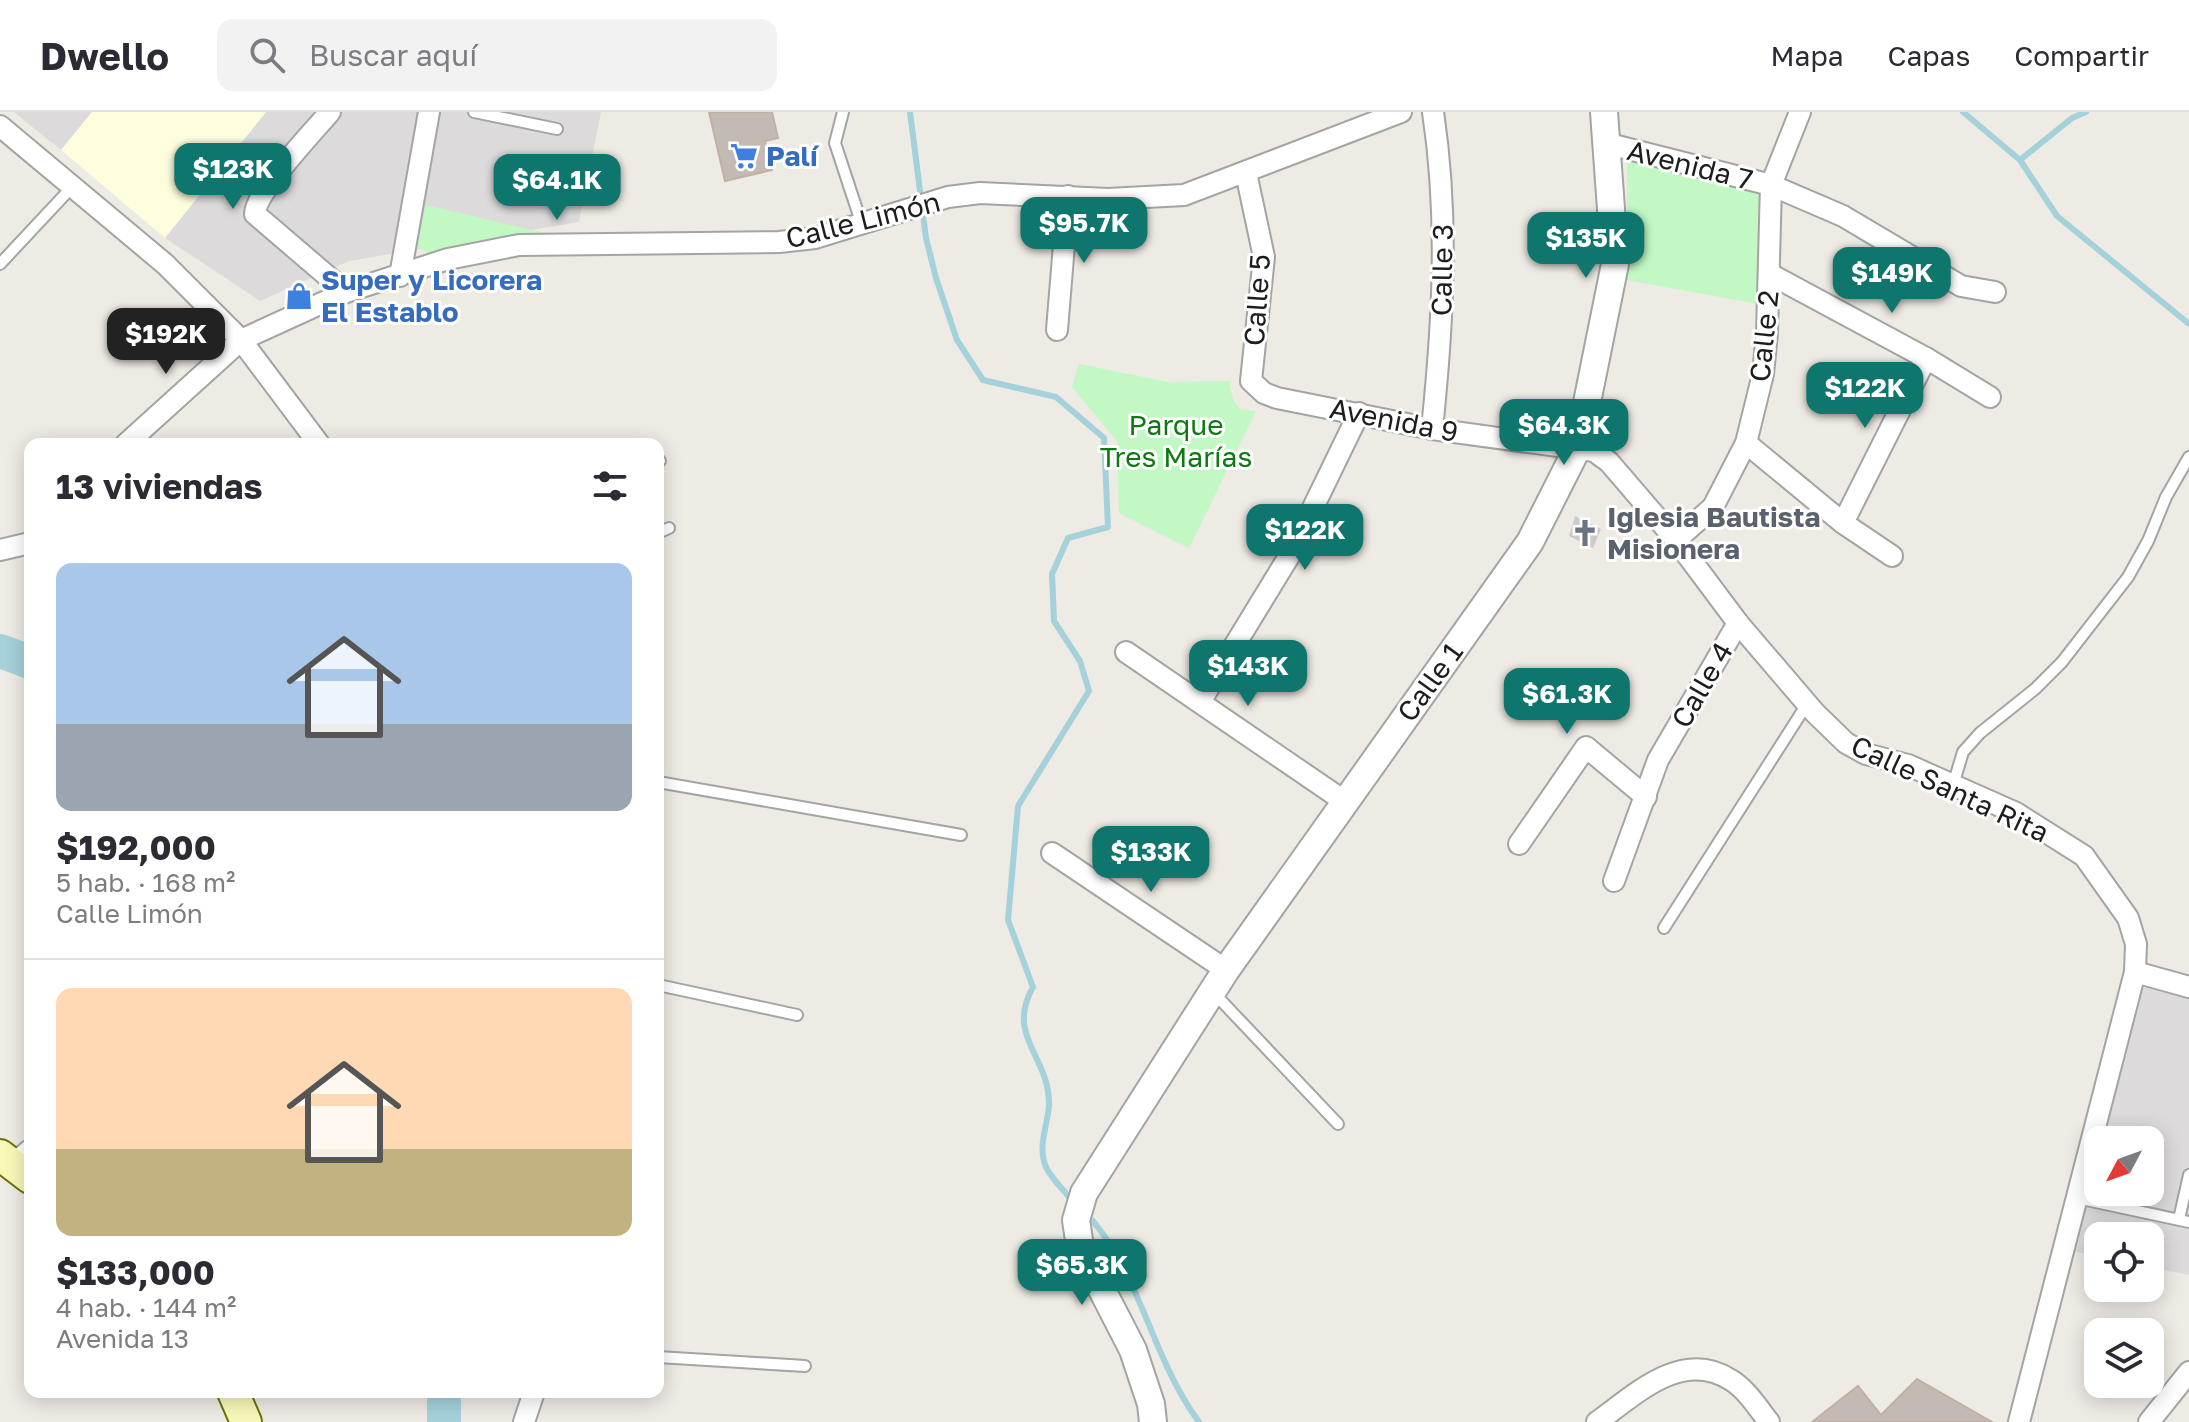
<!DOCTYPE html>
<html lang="es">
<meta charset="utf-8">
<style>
:root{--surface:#fff;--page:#f2f2f3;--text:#2b2b33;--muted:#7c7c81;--line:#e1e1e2;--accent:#0f766e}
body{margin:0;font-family:"Golos Text",sans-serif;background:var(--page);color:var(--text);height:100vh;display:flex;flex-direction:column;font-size:30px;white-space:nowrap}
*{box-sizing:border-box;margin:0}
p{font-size:26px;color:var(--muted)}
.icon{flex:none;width:44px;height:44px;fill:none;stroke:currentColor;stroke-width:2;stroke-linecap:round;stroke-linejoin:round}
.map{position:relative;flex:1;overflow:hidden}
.sheet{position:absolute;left:24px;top:326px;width:640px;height:960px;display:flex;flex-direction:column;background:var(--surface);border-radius:16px;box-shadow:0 4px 20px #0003}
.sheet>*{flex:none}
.needle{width:52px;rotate:229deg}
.buttons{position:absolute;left:2084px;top:1014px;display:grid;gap:16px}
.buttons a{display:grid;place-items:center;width:80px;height:80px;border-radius:16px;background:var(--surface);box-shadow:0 4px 20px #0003;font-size:40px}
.price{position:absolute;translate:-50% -68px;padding:0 18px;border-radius:16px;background:var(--accent);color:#fff;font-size:26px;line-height:52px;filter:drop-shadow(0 2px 4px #0008)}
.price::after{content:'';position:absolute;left:50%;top:48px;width:24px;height:18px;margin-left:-12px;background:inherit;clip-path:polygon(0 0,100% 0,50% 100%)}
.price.on{background:#222;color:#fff}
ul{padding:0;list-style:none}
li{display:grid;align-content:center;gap:16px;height:424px;padding:0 32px}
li+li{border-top:2px solid var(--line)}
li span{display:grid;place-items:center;height:248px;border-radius:16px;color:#555}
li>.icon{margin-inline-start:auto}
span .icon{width:144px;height:144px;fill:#fffc;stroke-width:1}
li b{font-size:34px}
h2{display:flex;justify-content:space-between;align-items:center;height:96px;padding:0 32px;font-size:34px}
header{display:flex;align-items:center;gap:48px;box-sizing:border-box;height:112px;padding:0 40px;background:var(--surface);border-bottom:2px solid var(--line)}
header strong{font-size:38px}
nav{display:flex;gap:44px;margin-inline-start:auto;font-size:28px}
.search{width:560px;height:72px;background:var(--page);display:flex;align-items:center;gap:20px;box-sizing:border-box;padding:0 28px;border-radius:16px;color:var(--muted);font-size:30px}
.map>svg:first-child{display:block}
.residential{fill:#dcdada}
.education{fill:#fefddd}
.religious{fill:#cbcbcb}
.park{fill:#c1f8c3}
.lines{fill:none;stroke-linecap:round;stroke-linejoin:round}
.stream{stroke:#a5d1db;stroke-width:6}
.river{stroke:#a5d1db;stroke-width:34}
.building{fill:#c3bab3;stroke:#c0b0a6;stroke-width:2}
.service-casing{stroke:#a4a4a4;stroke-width:14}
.minor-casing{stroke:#a4a4a4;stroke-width:24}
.tertiary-casing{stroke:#a4a4a4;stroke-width:30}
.secondary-casing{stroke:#6b7207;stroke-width:34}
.service{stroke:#fff;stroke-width:10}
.minor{stroke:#fff;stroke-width:20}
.tertiary{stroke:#fff;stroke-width:26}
.secondary{stroke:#f7f8b8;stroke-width:30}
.labels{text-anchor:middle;stroke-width:6;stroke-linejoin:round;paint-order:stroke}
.shop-label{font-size:28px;font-weight:bold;fill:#366cbe;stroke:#fff;text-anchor:start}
.street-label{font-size:28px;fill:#1d1d1d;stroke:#fff}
.park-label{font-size:28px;fill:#0e7912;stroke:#fff}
.worship-label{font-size:28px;font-weight:bold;fill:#5b616d;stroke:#fff;text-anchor:start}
</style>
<header>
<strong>Dwello</strong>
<div class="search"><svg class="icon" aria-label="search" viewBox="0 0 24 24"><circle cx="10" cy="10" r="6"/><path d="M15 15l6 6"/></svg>Buscar aquí</div>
<nav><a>Mapa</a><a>Capas</a><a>Compartir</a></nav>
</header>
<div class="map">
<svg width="2189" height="1310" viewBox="0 0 2189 1310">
<rect width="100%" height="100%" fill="#eeeae4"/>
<g class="residential">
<polygon points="14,0 92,0 61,38"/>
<polygon points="266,0 601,0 579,110 349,149 260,189 165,126"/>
<polygon points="2136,874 2189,885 2189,1163 2150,1155 2150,1124 2098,1124 2098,1144 2076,1140 2098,1045 2098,1080 2150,1080 2150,1028 2102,1028"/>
</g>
<polygon class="education" points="92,0 266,0 165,126 61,38"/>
<polygon class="religious" points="1575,404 1601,417 1593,436 1569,424"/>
<g class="park">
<polygon points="1627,48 1763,81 1758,192 1627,168"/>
<polygon points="426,93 558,124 428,141 417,135"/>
<path d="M1079 252 1168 270 1230 269C1230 282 1233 289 1241 298L1256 299 1189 436 1119 401 1117 329 1072 275Z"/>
</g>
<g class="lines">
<g class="stream">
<path d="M910 0 926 126 936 166 957 228 983 268 1056 285 1104 326 1108 415 1068 426 1052 462 1054 509 1080 549 1089 579 1018 694 1008 808 1033 875C1005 925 1050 944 1049 993 1048 1013 1037 1034 1046 1055 1051 1066 1062 1076 1069 1085"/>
<polyline points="1963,0 2020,48 2072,6 2086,0"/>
<polyline points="2020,48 2057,104 2189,212"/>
<path d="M1093 1109C1142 1168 1153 1248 1199 1310"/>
</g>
<g class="river">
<polyline points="0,539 30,550"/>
<polyline points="444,1310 444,1280"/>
</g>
</g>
<g class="building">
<polygon points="709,0 772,0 778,26 765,29 772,58 725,69"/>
<polygon points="1917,1267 1992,1310 1812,1310 1858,1274 1881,1303"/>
</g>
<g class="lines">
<g class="service-casing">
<g id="service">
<polyline points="474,0 557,17"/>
<polyline points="843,0 835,31 862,113"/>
<polyline points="0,152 72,75"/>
<polyline points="658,350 660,349"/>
<polyline points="658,421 669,416"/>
<polyline points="658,670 961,723"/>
<polyline points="1953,673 1963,640 1980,621 2035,577 2062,550 2128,465 2148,429 2166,385 2189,345"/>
<polyline points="1664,816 1807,592"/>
<polyline points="658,873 797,903"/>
<polyline points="1213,880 1338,1012"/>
<polyline points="2077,1086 2189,1110"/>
<polyline points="2179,1107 2189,1063"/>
<polyline points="658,1245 805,1254"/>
</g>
</g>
<g class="minor-casing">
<g id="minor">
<path d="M330 0C314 19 255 80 255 102L346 180"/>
<polyline points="0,14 165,152 241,228 319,332"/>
<polyline points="1609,32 1771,73 1843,104 1961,174 1995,180"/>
<polyline points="1246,61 1264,145 1251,269 1264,281 1277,286 1432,317 1594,339 1609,350 1676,428 1738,511 1815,601 1846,631 1866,642 1908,653 2016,701 2084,744 2128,806 2136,832 2135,860 2019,1310"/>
<polyline points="1770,162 1926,246 1990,285"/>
<polyline points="400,164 429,0"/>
<polyline points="1057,218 1068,84"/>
<path d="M1432 317C1443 211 1449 106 1433 0"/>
<polyline points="1746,331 1843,411 1892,444"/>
<polyline points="126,332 241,228 346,180 448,147 519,133 779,130 815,126 948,85 980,81 1108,87 1184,83 1401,0"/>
<polyline points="1843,411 1926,246"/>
<polyline points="1676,428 1713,395 1746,331 1763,262 1767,221 1771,73 1800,0"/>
<polyline points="0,438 30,431"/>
<polyline points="1126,540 1344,689"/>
<polyline points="1200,590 1291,441 1359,301"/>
<polyline points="1519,732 1586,635 1646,685"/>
<polyline points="1052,741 1226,858"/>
<polyline points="1614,769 1658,648 1738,511"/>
<polyline points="2135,860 2189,875"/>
<polyline points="12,1053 30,1038"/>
<polyline points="524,1310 534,1280"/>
<path d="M1597 1310C1635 1283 1682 1236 1731 1268 1747 1278 1758 1296 1769 1310"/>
<polyline points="2149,1310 2189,1260"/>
</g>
</g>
<g class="tertiary-casing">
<polyline id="tertiary" points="1153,1310 1151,1292 1133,1238 1080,1135 1076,1108 1084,1081 1226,858 1530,430 1578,335 1615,152 1604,0"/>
</g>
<g class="secondary-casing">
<g id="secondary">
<polyline points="0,1043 30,1066"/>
<polyline points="233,1280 246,1310"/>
</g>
</g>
<use href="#service" class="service"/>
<use href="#minor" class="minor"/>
<use href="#tertiary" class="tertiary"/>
<use href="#secondary" class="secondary"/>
</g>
<defs>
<g id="supermarket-bare" transform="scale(2.16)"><path d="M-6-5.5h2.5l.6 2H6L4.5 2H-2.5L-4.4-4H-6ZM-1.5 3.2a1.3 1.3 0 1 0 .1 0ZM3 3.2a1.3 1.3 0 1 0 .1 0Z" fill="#3f7fe0" stroke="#fff" stroke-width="2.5" paint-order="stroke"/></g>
<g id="shop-bare" transform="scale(2.16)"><path d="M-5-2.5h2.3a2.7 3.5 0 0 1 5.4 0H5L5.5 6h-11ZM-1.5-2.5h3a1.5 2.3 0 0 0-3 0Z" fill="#3f7fe0" stroke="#fff" stroke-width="2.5" paint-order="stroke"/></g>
<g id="church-bare" transform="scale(2.16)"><path d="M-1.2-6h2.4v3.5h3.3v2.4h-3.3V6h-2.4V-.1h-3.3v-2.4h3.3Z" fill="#6b7280" stroke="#fff" stroke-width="2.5" paint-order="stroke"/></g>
</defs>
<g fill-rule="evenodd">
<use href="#supermarket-bare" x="744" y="44"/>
<use href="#shop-bare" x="299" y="184"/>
<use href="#church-bare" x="1585" y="421"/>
</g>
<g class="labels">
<g class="shop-label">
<text x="766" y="54">Palí</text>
<text x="321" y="178">Super y Licorera<tspan x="321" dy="32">El Establo</tspan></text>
</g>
<g class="street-label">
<text transform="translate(1690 53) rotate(14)" y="10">Avenida 7</text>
<text transform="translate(863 108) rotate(-14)" y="10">Calle Limón</text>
<text transform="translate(1442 158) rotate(-89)" y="10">Calle 3</text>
<text transform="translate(1257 188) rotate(-86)" y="10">Calle 5</text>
<text transform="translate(1764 224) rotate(-84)" y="10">Calle 2</text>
<text transform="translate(1394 308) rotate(11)" y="10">Avenida 9</text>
<text transform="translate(1430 570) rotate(-54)" y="10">Calle 1</text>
<text transform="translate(1702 573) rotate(-60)" y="10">Calle 4</text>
<text transform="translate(1950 677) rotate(25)" y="10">Calle Santa Rita</text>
</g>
<g class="park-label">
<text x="1176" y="323">Parque<tspan x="1176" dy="32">Tres Marías</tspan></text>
</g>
<g class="worship-label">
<text x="1607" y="415">Iglesia Bautista<tspan x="1607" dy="32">Misionera</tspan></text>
</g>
</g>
</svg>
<div class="buttons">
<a><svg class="needle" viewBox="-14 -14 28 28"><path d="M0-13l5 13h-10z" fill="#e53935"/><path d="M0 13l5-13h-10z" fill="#7c7c81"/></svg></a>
<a><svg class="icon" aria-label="locate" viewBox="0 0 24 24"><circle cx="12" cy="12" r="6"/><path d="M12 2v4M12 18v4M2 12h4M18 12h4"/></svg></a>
<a><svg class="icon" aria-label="layers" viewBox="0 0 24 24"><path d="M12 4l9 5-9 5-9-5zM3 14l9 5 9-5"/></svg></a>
</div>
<b class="price" style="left:233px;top:99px">$123K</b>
<b class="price" style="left:557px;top:110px">$64.1K</b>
<b class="price" style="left:1084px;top:153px">$95.7K</b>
<b class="price" style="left:1586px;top:168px">$135K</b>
<b class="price" style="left:1892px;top:203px">$149K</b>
<b class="price on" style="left:166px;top:264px">$192K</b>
<b class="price" style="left:1865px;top:318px">$122K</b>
<b class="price" style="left:1564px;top:355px">$64.3K</b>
<b class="price" style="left:1305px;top:460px">$122K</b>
<b class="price" style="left:1248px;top:596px">$143K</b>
<b class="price" style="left:1567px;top:624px">$61.3K</b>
<b class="price" style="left:1151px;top:782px">$133K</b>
<b class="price" style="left:1082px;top:1195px">$65.3K</b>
<section class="sheet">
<h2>13 viviendas<svg class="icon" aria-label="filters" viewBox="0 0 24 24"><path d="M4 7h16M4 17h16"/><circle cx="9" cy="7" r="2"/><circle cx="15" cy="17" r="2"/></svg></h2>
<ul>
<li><span style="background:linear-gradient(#a9c7e8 65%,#9aa5b1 0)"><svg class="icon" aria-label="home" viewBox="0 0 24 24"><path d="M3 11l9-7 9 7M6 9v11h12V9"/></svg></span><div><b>$192,000</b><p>5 hab. · 168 m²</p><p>Calle Limón</p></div></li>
<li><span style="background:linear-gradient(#ffd9b3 65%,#c2b280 0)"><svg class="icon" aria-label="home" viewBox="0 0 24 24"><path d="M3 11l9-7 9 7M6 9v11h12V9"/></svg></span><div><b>$133,000</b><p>4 hab. · 144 m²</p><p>Avenida 13</p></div></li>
</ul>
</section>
</div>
